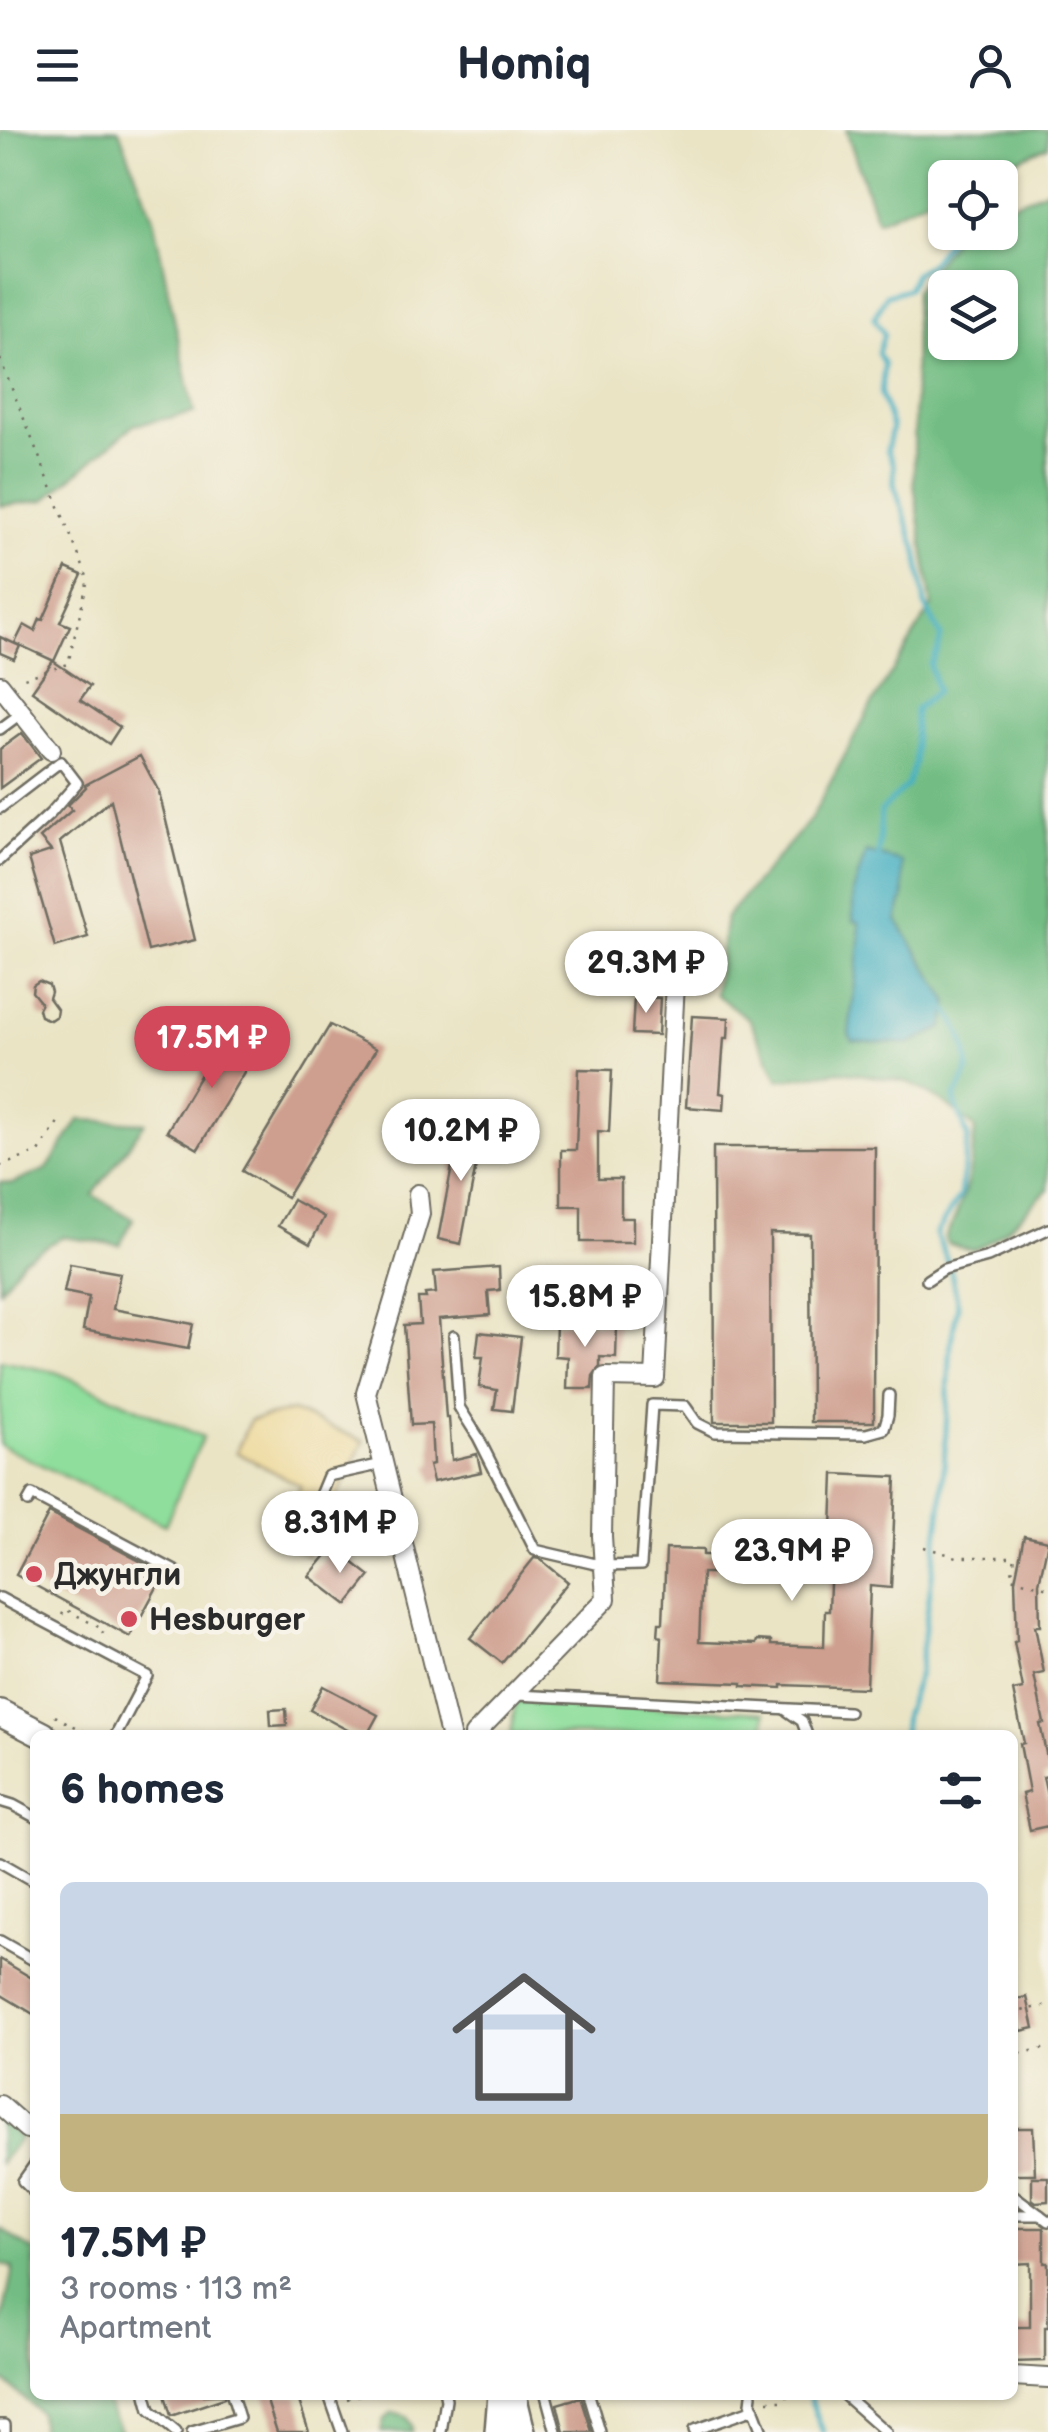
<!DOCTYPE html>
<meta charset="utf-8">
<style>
:root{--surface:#fff;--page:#f6f6f7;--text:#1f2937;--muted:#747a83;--accent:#d1495b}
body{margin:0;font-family:"Balsamiq Sans",sans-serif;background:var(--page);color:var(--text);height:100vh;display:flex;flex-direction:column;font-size:38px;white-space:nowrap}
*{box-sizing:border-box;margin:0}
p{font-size:32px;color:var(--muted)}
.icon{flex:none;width:55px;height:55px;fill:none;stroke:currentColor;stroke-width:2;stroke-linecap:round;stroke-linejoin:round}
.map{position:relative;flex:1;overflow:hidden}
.side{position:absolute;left:30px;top:1600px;width:988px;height:670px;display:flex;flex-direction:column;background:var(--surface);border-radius:15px;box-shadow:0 2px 8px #0004}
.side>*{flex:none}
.tools{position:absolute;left:928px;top:30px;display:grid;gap:20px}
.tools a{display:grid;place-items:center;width:90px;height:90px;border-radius:15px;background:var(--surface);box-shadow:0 2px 8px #0004;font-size:50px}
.price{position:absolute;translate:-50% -85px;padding:0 22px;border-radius:35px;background:#fff;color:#222;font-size:32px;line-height:65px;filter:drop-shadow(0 2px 5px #0008)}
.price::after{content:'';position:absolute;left:50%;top:60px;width:30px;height:22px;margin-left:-15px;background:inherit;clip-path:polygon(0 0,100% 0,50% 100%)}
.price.on{background:var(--accent);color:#fff}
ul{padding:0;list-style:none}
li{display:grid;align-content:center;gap:20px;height:530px;padding:0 30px}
li span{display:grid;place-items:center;height:310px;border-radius:15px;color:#555}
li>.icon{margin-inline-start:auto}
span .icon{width:180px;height:180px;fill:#fffc;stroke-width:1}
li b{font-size:42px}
h2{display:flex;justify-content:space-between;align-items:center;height:120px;padding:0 30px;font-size:42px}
header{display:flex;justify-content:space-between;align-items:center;height:130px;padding:0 30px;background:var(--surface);font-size:45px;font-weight:600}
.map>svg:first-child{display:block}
.green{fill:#8fde9c;stroke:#5d8464;stroke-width:2.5}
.forest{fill:#73bd84;stroke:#4f7458;stroke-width:2.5;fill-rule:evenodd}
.sand{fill:#eeda9e;stroke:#8c8264;stroke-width:2.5}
.water{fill:#43afc1;stroke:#376d76;stroke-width:2.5}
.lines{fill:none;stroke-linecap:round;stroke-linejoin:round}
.stream{stroke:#43afc1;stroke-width:5}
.building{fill:#ce9e8e}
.lane-casing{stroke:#6e6c61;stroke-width:14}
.street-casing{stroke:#6e6c61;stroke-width:22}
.secondary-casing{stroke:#6e6c61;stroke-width:30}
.path{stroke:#6e6c61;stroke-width:2.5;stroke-dasharray:2.5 8;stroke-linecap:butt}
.lane{stroke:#fff;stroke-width:9}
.street{stroke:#fff;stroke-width:18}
.secondary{stroke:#fff;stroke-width:25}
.poi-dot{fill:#d1495b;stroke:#f7f3e8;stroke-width:4}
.labels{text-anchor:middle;stroke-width:9;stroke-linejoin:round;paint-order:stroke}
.poi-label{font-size:32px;font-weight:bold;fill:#2b2b2b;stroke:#f7f3e8;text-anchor:start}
</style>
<header><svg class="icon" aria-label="menu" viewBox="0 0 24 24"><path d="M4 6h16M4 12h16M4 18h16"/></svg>Homiq<svg class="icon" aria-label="person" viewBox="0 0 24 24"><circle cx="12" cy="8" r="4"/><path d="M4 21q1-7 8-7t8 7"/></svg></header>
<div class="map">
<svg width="1048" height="2302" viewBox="0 0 1048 2302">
<rect width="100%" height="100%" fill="#f7f3e8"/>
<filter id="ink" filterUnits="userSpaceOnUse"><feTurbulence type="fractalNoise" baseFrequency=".01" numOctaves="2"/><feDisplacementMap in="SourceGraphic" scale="20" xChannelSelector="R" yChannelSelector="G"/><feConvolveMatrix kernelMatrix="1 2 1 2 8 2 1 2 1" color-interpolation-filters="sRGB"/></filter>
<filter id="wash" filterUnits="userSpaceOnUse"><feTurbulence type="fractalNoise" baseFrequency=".0048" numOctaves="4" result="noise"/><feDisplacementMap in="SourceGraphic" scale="40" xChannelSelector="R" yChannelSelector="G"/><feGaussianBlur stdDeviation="2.25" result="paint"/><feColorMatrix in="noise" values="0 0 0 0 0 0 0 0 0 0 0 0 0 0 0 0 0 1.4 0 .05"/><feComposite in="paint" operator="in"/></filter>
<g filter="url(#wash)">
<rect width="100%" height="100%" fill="#eae4c5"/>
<g class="green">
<polygon points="0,1231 56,1242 203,1307 165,1395 0,1315"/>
<polygon points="516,1571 765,1582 765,1605 510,1605"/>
</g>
<g class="forest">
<polygon points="0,0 119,0 153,88 194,283 134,295 45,370 0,376"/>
<polygon points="846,0 1048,0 1048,16 977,47 945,48 945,61 877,91"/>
<path d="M1048 59V1059C1031 1075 994 1117 971 1119 963 1119 955 1116 947 1113L945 1108C966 1068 972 1042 975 998L942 971 908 952 841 941 779 950 749 889 715 864 726 787 811 689 871 576 932 476 914 354 915 161 959 103 1000 102V79ZM945 158H1000V212H945Z"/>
<polygon points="79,990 145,993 93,1065 133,1089 120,1115 63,1107 23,1129 0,1160 0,1052 12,1054 47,1039"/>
<polygon points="0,1990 20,2008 0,2033"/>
<polygon points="0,2099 35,2122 35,2265 103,2265 121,2302 41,2302 39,2282 6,2252 0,2250 0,2201 13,2138 0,2133"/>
<polygon points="393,2283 407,2287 412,2296 412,2302 381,2302 384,2289"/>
</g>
<polygon class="sand" points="292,1281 364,1311 308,1426 274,1408 301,1356 236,1322 250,1290"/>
<polygon class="water" points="866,722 902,732 904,766 897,790 949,872 943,898 908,914 852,911 849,903 860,812 859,792 853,791 853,762"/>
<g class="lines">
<g class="stream">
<polyline points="1000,71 1007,68"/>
<polyline points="878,730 881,681 907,656 915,632 915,580 937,561 930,535 938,520 941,506 925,475 917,421 894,355 894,335 887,320 892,298 881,264 884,235 878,223 884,204 874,188 887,165 908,159 915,143 929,135 952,105 967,105 969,102"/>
<path d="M903 1605 905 1584 919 1543 942 1371 951 1211 958 1175 950 1137 936 1104 960 1066 968 1008 954 969C958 960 968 948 968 938 969 918 956 889 943 875"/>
<polyline points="809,2265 823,2302"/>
</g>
</g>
<g id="blocks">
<g class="building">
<polygon points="66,438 82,445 60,492 70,496 54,531 15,513 24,495 35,501 40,489 43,490"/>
<polygon points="0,507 20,516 14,529 0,523"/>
<polygon points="53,531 90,556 80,570 120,597 109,614 32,561"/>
<polygon points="22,603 41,628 0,658 0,619"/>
<polygon points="140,626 159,662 195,810 148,821 111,670 60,712 88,807 55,817 29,728 51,721 40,708 72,680 68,675 86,657 85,655"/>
<polygon points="39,851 49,855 51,862 49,868 57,879 56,886 50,890 40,886 38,879 41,873 32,862 33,855"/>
<polygon points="634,867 660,868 658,905 632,904"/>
<polygon points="692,886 729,888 728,908 724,908 720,963 725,964 724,980 686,977"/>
<polygon points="330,895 376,919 287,1067 242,1041"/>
<polygon points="225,904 256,922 198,1019 167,1001"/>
<polygon points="579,939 612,940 609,1002 598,1001 598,1049 621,1049 621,1088 633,1088 633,1112 581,1112 581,1076 561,1076 561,1020 576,1020"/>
<polygon points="460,995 483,999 461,1114 438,1109"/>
<polygon points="713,1017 875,1017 874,1292 811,1292 810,1104 770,1103 771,1292 714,1292"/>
<polygon points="293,1070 324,1087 310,1114 278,1096"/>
<polygon points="70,1134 120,1143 113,1179 193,1194 188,1219 83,1200 89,1167 64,1162"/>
<polygon points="499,1137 500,1160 488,1161 490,1185 439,1189 446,1288 449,1288 452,1330 477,1324 481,1342 433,1352 429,1335 433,1334 431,1294 411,1295 404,1195 420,1194 418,1168 426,1168 425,1164 436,1163 434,1142"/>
<polygon points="623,1144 624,1168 557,1170 557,1147"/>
<polygon points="556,1193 617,1194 616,1228 600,1227 600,1236 593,1246 592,1259 567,1259 568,1227 555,1226"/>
<polygon points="479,1202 521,1207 512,1281 494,1279 497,1260 479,1257 483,1227 476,1227"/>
<polygon points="834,1344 896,1347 891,1458 870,1456 866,1558 782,1555 782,1558 742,1556 742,1553 660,1550 662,1507 658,1506 659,1493 663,1493 666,1419 703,1420 703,1425 715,1425 714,1443 702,1443 699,1512 756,1514 757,1510 771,1511 771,1515 824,1517 825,1481 829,1481"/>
<polygon points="49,1383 164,1444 130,1507 16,1445"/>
<polygon points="1024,1406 1048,1411 1039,1453 1040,1496 1035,1496 1044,1543 1034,1545 1044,1593 1040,1594 1048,1633 1048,1646 1043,1647 1048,1670 1048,1696 1030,1700 1022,1664 1029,1662 1020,1614 1024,1613 1013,1561 1023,1559 1014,1512 1017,1511 1015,1450"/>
<polygon points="333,1417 370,1446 347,1475 309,1446"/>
<polygon points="534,1428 540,1429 568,1452 502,1533 470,1508"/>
<polygon points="323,1556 378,1585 367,1605 357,1605 310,1580"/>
<polygon points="286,1579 287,1595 271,1596 270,1580"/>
<polygon points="0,1829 35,1850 35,1885 0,1864"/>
<polygon points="1027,1867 1034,1898 1021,1901 1013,1870"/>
<polygon points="1012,1998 1033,1998 1035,2044 1012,2044"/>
<polygon points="1032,2047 1048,2047 1048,2071 1036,2072 1032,2069"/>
<polygon points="1012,2098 1044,2098 1044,2133 1048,2133 1048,2197 1045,2197 1045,2231 1012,2232 1012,2197 1030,2197 1030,2133 1012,2134"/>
<polygon points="165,2265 224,2265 224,2268 171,2286"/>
<polygon points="265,2265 297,2265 309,2302 277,2302"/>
<polygon points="581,2267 592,2302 564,2302 557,2274"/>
</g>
</g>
</g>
<g filter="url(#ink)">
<use href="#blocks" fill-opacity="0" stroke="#6e6c61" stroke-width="2.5"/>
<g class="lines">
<g class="lane-casing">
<g id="lane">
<polyline points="0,599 23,582"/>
<polyline points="0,678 60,632"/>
<polyline points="0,730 50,684 77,653 61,632"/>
<polyline points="927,1150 944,1139 988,1127 1048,1099"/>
<polyline points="454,1206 459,1277 478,1307 535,1420 604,1436 641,1435 652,1275 685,1276 697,1293 715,1302 866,1304 884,1299 888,1285 889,1265"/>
<polyline points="28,1372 32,1365 175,1441 171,1448"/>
<polyline points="311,1387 328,1346 383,1334"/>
<polyline points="0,1468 147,1546 116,1605"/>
<polyline points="517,1565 849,1582"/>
<polyline points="786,1580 802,1591 807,1605"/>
<polyline points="0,1671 13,1675 35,1687"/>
<polyline points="0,1732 35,1752"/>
<polyline points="0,1811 35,1831"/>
<polyline points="35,2034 23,2051 35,2063"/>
<polyline points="1012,2064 1048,2091"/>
<polyline points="1012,2085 1040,2085"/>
<polyline points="146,2265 150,2280 176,2302"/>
<polyline points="329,2265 342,2302"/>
<polyline points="546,2265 556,2302"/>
<polyline points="589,2265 600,2302"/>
<polyline points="752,2265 751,2273 762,2302"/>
<polyline points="844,2265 886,2302"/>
<polyline points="0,2295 5,2295 5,2302"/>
<polyline points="192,2302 239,2288 232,2265"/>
<polyline points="441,2302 446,2270 445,2265"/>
<polyline points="695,2302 694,2300 754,2279"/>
</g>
</g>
<g class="street-casing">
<g id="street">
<polyline points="0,555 51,620"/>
<polyline points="418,1064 420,1084 366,1263 450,1605"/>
<polyline points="474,1605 606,1469 602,1406 605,1247 655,1248 675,852"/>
<polyline points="0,1975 27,1999 35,1998"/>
<polyline points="1012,2246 1048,2248"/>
</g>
</g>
<g class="secondary-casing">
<g id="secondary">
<polyline points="0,1583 43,1605"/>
<polyline points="513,2265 522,2302"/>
<polyline points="498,2302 501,2265"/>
</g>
</g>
<g class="path">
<polyline points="0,229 88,449 68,534 21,549"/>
<polyline points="0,1036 39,1022 60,989"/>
<polyline points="924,1417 957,1427 1015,1427 1011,1448 1048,1458"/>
<polyline points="62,1485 65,1479 104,1500 102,1504"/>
<polyline points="55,1586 91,1605"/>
<polyline points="1012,1883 1048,1875"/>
<polyline points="1012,1930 1021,1923 1048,1918"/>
<polyline points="347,2269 360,2265"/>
<polyline points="768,2271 785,2271 789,2265"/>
</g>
<use href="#lane" class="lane"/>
<use href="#street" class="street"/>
<use href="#secondary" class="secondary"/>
</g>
</g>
<g class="poi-dot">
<circle cx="34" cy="1444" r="10"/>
<circle cx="129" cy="1489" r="10"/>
</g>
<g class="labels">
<g class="poi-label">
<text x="54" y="1455">Джунгли</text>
<text x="149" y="1500">Hesburger</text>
</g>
</g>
</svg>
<div class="tools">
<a><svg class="icon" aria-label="locate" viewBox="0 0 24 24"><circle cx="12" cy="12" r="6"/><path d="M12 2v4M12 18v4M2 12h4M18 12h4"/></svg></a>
<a><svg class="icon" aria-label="layers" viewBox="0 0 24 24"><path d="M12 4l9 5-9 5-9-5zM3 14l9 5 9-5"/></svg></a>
</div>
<b class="price" style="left:646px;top:886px">29.3M ₽</b>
<b class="price on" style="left:212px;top:961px">17.5M ₽</b>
<b class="price" style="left:461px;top:1054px">10.2M ₽</b>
<b class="price" style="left:585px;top:1220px">15.8M ₽</b>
<b class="price" style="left:340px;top:1446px">8.31M ₽</b>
<b class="price" style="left:792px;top:1474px">23.9M ₽</b>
<section class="side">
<h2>6 homes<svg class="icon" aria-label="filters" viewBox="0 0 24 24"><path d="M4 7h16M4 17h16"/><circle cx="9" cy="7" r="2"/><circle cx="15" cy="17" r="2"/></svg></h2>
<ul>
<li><span style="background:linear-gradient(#c9d6e8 75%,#c2b280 0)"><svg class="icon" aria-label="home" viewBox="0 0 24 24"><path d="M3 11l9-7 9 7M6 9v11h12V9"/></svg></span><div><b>17.5M ₽</b><p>3 rooms · 113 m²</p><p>Apartment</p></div></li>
</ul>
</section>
</div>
